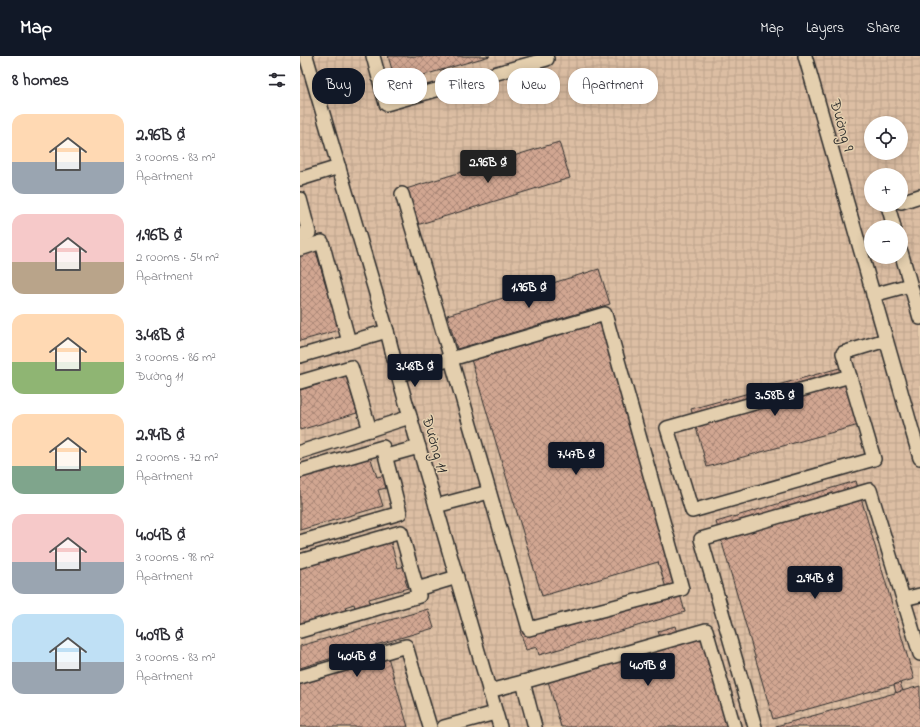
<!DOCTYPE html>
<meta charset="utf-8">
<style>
:root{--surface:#fff;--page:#f2f2f3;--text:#2b2b33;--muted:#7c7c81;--accent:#111827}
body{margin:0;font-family:"Indie Flower",sans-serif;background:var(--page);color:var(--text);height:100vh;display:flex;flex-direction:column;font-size:15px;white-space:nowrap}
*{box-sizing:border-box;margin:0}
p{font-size:13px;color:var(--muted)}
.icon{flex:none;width:22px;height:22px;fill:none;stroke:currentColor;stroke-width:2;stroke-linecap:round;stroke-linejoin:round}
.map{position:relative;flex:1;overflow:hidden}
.side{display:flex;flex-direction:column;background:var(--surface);width:300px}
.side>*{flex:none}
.guide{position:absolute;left:12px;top:12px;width:380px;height:36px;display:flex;gap:8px}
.tools{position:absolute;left:564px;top:60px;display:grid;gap:8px}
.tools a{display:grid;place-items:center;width:44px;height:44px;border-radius:50%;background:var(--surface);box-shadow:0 2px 10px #0003;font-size:20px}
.price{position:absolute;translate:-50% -34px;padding:0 9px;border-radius:4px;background:var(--accent);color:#fff;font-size:13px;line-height:26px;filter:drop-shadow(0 1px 2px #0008)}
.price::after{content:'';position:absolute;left:50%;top:24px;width:12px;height:9px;margin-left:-6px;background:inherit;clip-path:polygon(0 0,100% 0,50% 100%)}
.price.current{background:#222;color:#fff}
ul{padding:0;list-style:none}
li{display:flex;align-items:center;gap:12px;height:100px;padding:0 12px}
li span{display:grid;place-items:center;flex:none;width:112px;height:80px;border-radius:12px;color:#555}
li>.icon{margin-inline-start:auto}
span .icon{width:48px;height:48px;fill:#fffc;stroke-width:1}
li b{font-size:17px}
h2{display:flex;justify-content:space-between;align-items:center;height:48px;padding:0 12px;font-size:17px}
.chip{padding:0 14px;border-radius:16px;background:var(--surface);box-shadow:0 2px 10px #0003;font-size:14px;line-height:36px}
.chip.current{background:var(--accent);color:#fff}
header{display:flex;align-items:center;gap:24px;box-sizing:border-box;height:56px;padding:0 20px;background:var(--accent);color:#fff}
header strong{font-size:19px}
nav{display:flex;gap:22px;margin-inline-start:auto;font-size:14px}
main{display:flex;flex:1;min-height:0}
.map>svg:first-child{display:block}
.industrial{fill:url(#industrial-grid);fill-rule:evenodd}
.building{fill:url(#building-cross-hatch);stroke:#2b2b2b}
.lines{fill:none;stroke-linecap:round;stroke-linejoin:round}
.minor-casing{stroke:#2b2b2b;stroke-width:16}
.minor{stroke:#e4cfae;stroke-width:13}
.labels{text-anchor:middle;stroke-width:3;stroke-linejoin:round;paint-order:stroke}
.street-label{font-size:16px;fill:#2b2b2b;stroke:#e4cfae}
</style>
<header>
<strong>Map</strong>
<nav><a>Map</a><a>Layers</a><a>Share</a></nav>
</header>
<main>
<section class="side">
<h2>8 homes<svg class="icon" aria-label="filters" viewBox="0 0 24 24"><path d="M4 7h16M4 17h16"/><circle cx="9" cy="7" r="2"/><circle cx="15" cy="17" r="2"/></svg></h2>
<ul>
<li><span style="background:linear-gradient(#ffd9b3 60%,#9aa5b1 0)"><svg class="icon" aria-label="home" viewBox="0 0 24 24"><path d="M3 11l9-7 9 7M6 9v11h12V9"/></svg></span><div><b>2.96B ₫</b><p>3 rooms · 83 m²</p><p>Apartment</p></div></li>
<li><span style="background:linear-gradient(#f6c9c9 60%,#b9a48a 0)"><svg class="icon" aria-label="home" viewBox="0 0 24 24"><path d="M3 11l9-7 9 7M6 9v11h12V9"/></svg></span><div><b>1.96B ₫</b><p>2 rooms · 54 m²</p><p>Apartment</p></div></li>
<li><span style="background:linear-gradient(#ffd9b3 60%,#8fb573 0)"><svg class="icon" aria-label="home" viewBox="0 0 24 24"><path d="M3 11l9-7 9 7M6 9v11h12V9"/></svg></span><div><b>3.48B ₫</b><p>3 rooms · 86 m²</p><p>Đường 11</p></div></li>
<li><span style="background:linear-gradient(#ffd9b3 65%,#7fa58c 0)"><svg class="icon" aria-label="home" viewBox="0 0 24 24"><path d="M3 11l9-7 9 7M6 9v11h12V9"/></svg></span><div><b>2.94B ₫</b><p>2 rooms · 72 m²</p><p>Apartment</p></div></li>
<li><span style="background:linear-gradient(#f6c9c9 60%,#9aa5b1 0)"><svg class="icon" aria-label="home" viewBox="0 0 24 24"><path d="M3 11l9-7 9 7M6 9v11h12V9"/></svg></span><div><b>4.04B ₫</b><p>3 rooms · 98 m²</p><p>Apartment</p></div></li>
<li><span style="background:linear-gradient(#bfe0f5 60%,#9aa5b1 0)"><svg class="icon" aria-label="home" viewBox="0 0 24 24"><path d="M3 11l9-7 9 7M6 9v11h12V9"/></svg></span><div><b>4.09B ₫</b><p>3 rooms · 83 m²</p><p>Apartment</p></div></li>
</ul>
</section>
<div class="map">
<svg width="620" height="671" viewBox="0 0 620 671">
<defs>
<pattern id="industrial-grid" width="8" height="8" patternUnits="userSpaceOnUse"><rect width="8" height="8" fill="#dcbea3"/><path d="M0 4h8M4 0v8" fill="none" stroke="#bda38c"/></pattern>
<pattern id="building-cross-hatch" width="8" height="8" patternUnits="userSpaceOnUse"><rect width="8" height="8" fill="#d1a691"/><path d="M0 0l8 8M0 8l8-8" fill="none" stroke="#aa8777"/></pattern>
</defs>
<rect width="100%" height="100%" fill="#e7ccad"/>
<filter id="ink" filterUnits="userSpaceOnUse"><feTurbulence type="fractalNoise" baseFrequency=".025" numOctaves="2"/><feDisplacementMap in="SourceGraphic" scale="8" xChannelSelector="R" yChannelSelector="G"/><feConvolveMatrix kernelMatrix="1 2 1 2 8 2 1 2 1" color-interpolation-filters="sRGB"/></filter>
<g filter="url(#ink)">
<path class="industrial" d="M0 0H620V671H0ZM571 67H601V97H571ZM571 119H601V149H571ZM571 171H601V201H571Z"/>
<g class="building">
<polygon points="88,0 190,0 96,27"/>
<polygon points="259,86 270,122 117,169 106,133"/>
<polygon points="15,192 39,274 0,285 0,196"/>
<polygon points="299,213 310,248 157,293 147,259"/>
<polygon points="303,261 385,556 239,599 237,591 226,594 220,575 366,532 358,506 242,540 170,300"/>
<polygon points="543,311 559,369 407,411 391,353"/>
<polygon points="46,320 57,357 0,374 0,334"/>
<polygon points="69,397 77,421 86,419 90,431 78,434 83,450 0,474 0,418"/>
<polygon points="556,425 614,623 473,663 416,466"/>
<polygon points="89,480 98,512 109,509 113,522 105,524 108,532 69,543 70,547 55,552 54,548 45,551 47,557 0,571 0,507"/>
<polygon points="128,553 134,572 62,593 66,608 88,601 108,671 0,671 0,627 50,612 46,598 0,612 0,590"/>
<polygon points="375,570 378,580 409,571 438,671 261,671 246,618 361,585 358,575"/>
<polygon points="600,627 603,635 596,637 594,629"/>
<polygon points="620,630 620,671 476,671 476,670"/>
</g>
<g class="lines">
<g class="minor-casing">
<g id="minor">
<polyline points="6,0 87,275 98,319 200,671"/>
<polyline points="73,0 86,48 247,3 246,0"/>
<polyline points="505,0 620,402"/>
<polyline points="0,123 39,111"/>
<polyline points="0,143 9,177 0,180"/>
<polyline points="601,146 620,140"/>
<polyline points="590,149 588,150 594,171"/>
<polyline points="0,193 22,186 49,286"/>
<polyline points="601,196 620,262"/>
<polyline points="573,239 610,229"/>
<polygon points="305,258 382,533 229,573 151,303"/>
<polyline points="0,300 87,275"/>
<polyline points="98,319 151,303 102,138"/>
<polyline points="550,320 367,372 392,455 574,403 543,297 586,284"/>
<polyline points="0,326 51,311 70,374"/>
<polyline points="0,396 110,361"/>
<polyline points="86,400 119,391"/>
<polyline points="0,415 83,391 100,457 0,486"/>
<polyline points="136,450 189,436"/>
<polyline points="0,505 101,476 119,540 0,575"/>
<polyline points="117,533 157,521"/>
<polyline points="604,543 620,539"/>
<polyline points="0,621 106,590 130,671"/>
<polyline points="189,635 223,626"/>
<polyline points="144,671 195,657"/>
<polyline points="235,671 223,626 406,574 434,671"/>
<polyline points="455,671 401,483 570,434 620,598"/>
</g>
</g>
<use href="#minor" class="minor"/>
</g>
</g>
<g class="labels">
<g class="street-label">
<text transform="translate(543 69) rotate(74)" y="6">Đường 9</text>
<text transform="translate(136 388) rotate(74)" y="6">Đường 11</text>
</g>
</g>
</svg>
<div class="tools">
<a><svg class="icon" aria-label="locate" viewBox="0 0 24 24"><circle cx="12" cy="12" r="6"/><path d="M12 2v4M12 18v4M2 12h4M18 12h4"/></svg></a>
<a>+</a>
<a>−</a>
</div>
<b class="price current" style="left:188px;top:128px">2.96B ₫</b>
<b class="price" style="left:229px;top:253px">1.96B ₫</b>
<b class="price" style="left:115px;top:332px">3.48B ₫</b>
<b class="price" style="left:475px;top:361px">3.58B ₫</b>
<b class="price" style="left:276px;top:420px">7.47B ₫</b>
<b class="price" style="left:515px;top:544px">2.94B ₫</b>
<b class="price" style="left:57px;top:622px">4.04B ₫</b>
<b class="price" style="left:348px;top:631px">4.09B ₫</b>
<div class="guide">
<a class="chip current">Buy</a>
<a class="chip">Rent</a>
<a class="chip">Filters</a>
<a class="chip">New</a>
<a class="chip">Apartment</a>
</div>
</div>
</main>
